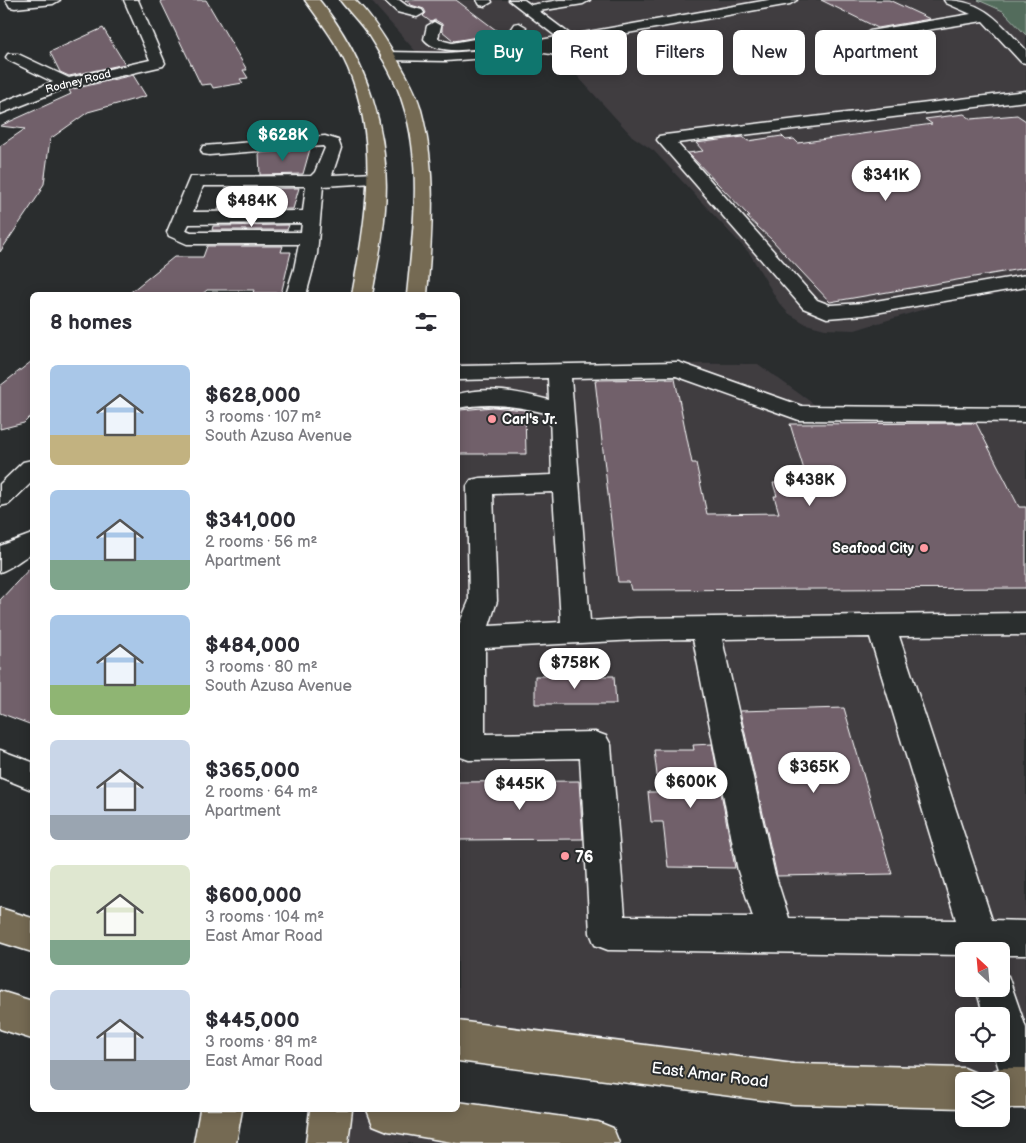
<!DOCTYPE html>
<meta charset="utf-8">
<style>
:root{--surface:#fff;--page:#f2f2f3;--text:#2b2b33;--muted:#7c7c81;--accent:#0f766e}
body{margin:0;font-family:"Balsamiq Sans",sans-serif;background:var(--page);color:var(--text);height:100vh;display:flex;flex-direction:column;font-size:19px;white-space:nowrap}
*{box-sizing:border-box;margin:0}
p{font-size:16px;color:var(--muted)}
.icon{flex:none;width:28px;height:28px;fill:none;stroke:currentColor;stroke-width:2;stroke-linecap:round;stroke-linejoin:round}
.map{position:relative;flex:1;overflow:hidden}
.sheet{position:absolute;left:30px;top:292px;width:430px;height:820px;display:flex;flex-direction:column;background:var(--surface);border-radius:8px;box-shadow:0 2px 12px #0003}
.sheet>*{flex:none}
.guide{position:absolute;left:475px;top:30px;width:475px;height:45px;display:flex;gap:10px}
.needle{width:32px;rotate:334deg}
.fabs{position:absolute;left:955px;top:942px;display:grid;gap:10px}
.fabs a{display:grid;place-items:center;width:55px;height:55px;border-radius:8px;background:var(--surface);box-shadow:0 2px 12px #0003;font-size:25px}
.price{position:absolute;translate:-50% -42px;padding:0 11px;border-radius:18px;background:#fff;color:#222;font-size:16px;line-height:32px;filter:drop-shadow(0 1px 2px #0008)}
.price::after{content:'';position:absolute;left:50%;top:30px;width:15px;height:11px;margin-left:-8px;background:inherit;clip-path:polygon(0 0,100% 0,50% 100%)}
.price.selected{background:var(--accent);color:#fff}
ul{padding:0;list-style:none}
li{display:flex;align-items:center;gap:15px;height:125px;padding:0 20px}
li span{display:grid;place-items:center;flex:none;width:140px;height:100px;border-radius:8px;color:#555}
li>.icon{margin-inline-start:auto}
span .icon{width:60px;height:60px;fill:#fffc;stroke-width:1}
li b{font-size:21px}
h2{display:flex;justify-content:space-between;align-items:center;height:60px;padding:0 20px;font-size:21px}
.chip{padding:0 18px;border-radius:8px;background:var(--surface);box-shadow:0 2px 12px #0003;font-size:18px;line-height:45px}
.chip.selected{background:var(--accent);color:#fff}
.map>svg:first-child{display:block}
.built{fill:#3f3c40;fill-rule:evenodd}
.green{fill:#526c5b;stroke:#a8b6ad}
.building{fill:#71606b;stroke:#fff}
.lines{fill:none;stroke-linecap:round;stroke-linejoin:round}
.minor-casing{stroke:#fff;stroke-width:3}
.major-casing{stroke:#fff;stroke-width:3}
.minor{fill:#2a2d2e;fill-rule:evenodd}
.major{fill:#746b52;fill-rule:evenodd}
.poi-dot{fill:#ff9aa2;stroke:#2a2d2e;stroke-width:2}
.labels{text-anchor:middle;stroke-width:4;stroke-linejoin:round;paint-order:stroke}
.far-street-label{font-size:11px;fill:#fff;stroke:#2a2d2e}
.poi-label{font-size:14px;font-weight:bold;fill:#fff;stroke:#2a2d2e;text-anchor:start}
.near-poi-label{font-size:16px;font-weight:bold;fill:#fff;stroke:#2a2d2e;text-anchor:start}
.near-street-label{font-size:16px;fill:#fff;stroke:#2a2d2e}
</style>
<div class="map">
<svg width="1026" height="1143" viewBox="0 0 1026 1143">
<rect width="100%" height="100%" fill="#2a2d2e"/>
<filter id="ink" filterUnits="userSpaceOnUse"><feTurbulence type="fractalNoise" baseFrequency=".02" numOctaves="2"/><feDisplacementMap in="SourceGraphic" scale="10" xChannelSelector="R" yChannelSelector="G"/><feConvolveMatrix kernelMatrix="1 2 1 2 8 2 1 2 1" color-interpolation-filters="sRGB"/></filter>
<g filter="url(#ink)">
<g class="built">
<polygon points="370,0 978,0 1003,11 1026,35 1026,289 941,304 855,330 825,329 806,324 788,313 779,303 750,254 654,151 632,136 560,57 552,53 525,50 426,63"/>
<path d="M458 363 758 364 815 405 1026 407V1088L1001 1081H964L516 1049 458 1041ZM964 951H1001V989H964ZM964 1016H1001V1054H964Z"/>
<polygon points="331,1110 388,1110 598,1143 327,1143"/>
</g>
<polygon class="green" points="978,0 1026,0 1026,35 1003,11"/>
<g class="building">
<polygon points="160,0 206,0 247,70 243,70 248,78 240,79 243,83 213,88 211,84 201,85"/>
<polygon points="405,0 456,0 500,33 454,41 442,31 442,24 435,20 431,22 423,16 426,13 424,9 411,5"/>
<polygon points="821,0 889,0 930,19 878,28"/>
<polygon points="103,28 125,64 69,76 60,72 50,52"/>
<polygon points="133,75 146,96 88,112 50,139 44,184 40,190 42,190 0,252 0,146 25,129 0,126 71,94 69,90"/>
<polygon points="964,114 971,119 1017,115 1026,121 1026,268 830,302 771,239 747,217 750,217 688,153 703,151 696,143 743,137 748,141 782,136 786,140 794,139 798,143 932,124 925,119"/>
<polygon points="310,149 303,174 260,175 259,153"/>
<polygon points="299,188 293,209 218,210 225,189"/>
<polygon points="289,225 287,230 212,230 213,226"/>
<polygon points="207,246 283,246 281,252 291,252 282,290 279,293 253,293 254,290 207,290 201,295 127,295 174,257 203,257"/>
<polygon points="32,361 32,415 24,423 0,429 0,386"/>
<polygon points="675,379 692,463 696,463 707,514 779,513 774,496 777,496 773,483 808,483 790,424 976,423 1019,507 1026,507 1026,588 631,590 629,582 618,582 595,380"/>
<polygon points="493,407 525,410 526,454 458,454 460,410"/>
<polygon points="32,566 32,725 0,713 0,600"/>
<polygon points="535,676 614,676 616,704 535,704"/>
<polygon points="844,708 892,874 777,876 740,711"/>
<polygon points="712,744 735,868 668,867 663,822 651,822 648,792 659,792 654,750 694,750 693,745"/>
<polygon points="579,781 583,839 458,840 458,782"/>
</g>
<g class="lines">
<g class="minor-casing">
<g id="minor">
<polygon points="6,0 60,0 53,4 15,8 10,7"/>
<polygon points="124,0 138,0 165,63 163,66 63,89 0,114 0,103 53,82 8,60 6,57 8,54 18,54 69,78 150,60"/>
<polygon points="384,0 399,0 407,6 422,10 424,13 417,17 397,12"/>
<polygon points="477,0 491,0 492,2 485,6 480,5"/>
<polygon points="509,0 524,0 531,5 559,0 590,0 583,4 539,11 571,35 768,0 797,0 790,4 555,46 581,57 583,60 581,63 576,64 551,54 530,51 486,58 446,61 388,60 383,59 381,56 383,53 388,52 446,53 486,50 557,37"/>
<path d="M944 0C985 0 1000 23 1026 50V63L1021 62 983 21 870 39 863 35 870 31 971 14 946 3Z"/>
<path d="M434 22 441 26 438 38 444 41 452 43 508 33 514 24 519 23 526 27 523 34 517 40C494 46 440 60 424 39L427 26Z"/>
<polygon points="1026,91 1026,101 677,143 817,300 830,305 864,303 1026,275 1026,287 864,315 827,318 803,308 657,140 659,136 665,135"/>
<path d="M325 136 338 140 341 148 332 175 375 173 381 174 384 178 381 182 375 183 323 186 317 254 306 295H286L294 269 299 244H187L169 236 167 232 190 177 311 176 315 172 325 148 323 146 209 155 203 154 201 150 203 146ZM203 186H306L303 211 193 212ZM302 223 301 232H191L186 230 189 224Z"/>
<path d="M678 362 802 406 1026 408V422L799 420 676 376 571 378 590 621 637 618 1026 613V635L899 636 992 920 1026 921V955H1001V951H964V955L608 950 595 945 590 933 580 758 469 760 458 756V627L469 601 467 486 471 480 480 478 552 475 550 414C516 406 492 402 458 408V394C489 386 518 392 549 400L548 378 458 380V366ZM553 492 561 622 489 626 497 601 493 494ZM870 637 956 920 789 918 774 871 722 639ZM693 639 738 871 753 917 625 916 611 745 606 736 595 732 485 734V648L637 640Z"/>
<polygon points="32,460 32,482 9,504 0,506 0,484 23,462"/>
<path d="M32 534V553C21 559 12 568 0 572V546Z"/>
<polygon points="0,750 32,762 32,790 0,777"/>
<polygon points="1001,973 1008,976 1026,1028 1026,1107 1024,1108 1010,1102 994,1054 1001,1054 1001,1016 984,1016 976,989 1001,989"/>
</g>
</g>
<g class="major-casing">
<g id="major">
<path d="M305 0H319C367 59 391 133 385 209 383 238 377 266 372 295H352C366 219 380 143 348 68 337 43 321 22 305 0Z"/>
<path d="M340 0H355C371 16 383 35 395 55 404 72 416 90 421 110 437 170 432 234 427 295H407C413 234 423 164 403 104 396 80 382 57 369 36 361 23 349 12 340 0Z"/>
<polygon points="0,908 32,918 32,952 0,942"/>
<polygon points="0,991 32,1001 32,1039 0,1029"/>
<polygon points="458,1021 794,1064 964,1068 978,1074 981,1081 964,1081 964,1108 794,1104 458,1061"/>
<polygon points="1001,1068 1026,1068 1026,1108 1001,1108 1001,1081 984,1081 987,1074"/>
<polygon points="458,1102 598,1122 613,1128 619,1143 457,1143 388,1131 373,1125 367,1110 458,1110"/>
<polygon points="200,1110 242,1110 236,1143 194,1143"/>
<polygon points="310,1110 352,1110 348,1143 306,1143"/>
</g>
</g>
<use href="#minor" class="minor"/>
<use href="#major" class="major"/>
</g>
</g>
<g class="poi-dot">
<circle cx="492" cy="419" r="5"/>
<circle cx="924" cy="548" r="5"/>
<circle cx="565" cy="856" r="5"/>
</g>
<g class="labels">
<g class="far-street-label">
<text transform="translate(78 81) rotate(-14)" y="4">Rodney Road</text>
</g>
<g class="poi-label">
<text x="502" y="424">Carl's Jr.</text>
<text x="914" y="553" text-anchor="end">Seafood City</text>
</g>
<g class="near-poi-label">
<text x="575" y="862">76</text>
</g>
<g class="near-street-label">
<text transform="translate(710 1074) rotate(7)" y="6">East Amar Road</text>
</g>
</g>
</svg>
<div class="fabs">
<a><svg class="needle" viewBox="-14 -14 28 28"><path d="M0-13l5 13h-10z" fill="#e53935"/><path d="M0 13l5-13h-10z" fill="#7c7c81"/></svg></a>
<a><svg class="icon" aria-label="locate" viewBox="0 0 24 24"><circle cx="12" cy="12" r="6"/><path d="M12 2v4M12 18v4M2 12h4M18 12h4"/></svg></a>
<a><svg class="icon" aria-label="layers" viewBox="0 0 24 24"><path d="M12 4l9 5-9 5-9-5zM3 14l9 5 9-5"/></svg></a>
</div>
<b class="price selected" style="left:283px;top:162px">$628K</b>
<b class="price" style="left:886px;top:202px">$341K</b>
<b class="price" style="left:252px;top:228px">$484K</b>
<b class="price" style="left:810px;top:507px">$438K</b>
<b class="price" style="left:575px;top:690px">$758K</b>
<b class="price" style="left:814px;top:794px">$365K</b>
<b class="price" style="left:691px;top:809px">$600K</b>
<b class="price" style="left:520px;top:811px">$445K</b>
<div class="guide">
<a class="chip selected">Buy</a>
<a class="chip">Rent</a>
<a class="chip">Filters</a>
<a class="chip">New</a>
<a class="chip">Apartment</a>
</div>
<section class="sheet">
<h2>8 homes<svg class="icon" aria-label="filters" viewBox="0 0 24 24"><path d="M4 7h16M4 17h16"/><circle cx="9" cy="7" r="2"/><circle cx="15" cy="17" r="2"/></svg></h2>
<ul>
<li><span style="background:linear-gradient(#a9c7e8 70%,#c2b280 0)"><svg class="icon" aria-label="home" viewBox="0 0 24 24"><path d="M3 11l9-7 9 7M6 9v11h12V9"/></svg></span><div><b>$628,000</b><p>3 rooms · 107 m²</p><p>South Azusa Avenue</p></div></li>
<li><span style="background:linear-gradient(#a9c7e8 70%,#7fa58c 0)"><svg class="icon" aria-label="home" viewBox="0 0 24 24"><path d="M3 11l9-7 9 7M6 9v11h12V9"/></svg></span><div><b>$341,000</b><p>2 rooms · 56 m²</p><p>Apartment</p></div></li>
<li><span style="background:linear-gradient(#a9c7e8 70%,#8fb573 0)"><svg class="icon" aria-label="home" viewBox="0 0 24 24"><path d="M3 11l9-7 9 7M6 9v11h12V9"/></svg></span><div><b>$484,000</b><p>3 rooms · 80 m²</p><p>South Azusa Avenue</p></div></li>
<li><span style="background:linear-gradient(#c9d6e8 75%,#9aa5b1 0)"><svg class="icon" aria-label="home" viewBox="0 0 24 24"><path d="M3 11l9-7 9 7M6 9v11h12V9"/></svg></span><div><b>$365,000</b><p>2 rooms · 64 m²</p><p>Apartment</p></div></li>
<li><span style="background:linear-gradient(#dfe7d0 75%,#7fa58c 0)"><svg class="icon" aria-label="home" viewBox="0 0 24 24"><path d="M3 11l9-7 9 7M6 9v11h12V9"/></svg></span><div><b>$600,000</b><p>3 rooms · 104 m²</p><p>East Amar Road</p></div></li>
<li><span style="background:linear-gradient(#c9d6e8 70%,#9aa5b1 0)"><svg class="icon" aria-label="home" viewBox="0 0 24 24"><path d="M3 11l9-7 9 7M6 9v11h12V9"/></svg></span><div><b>$445,000</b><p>3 rooms · 89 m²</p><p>East Amar Road</p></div></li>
</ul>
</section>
</div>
